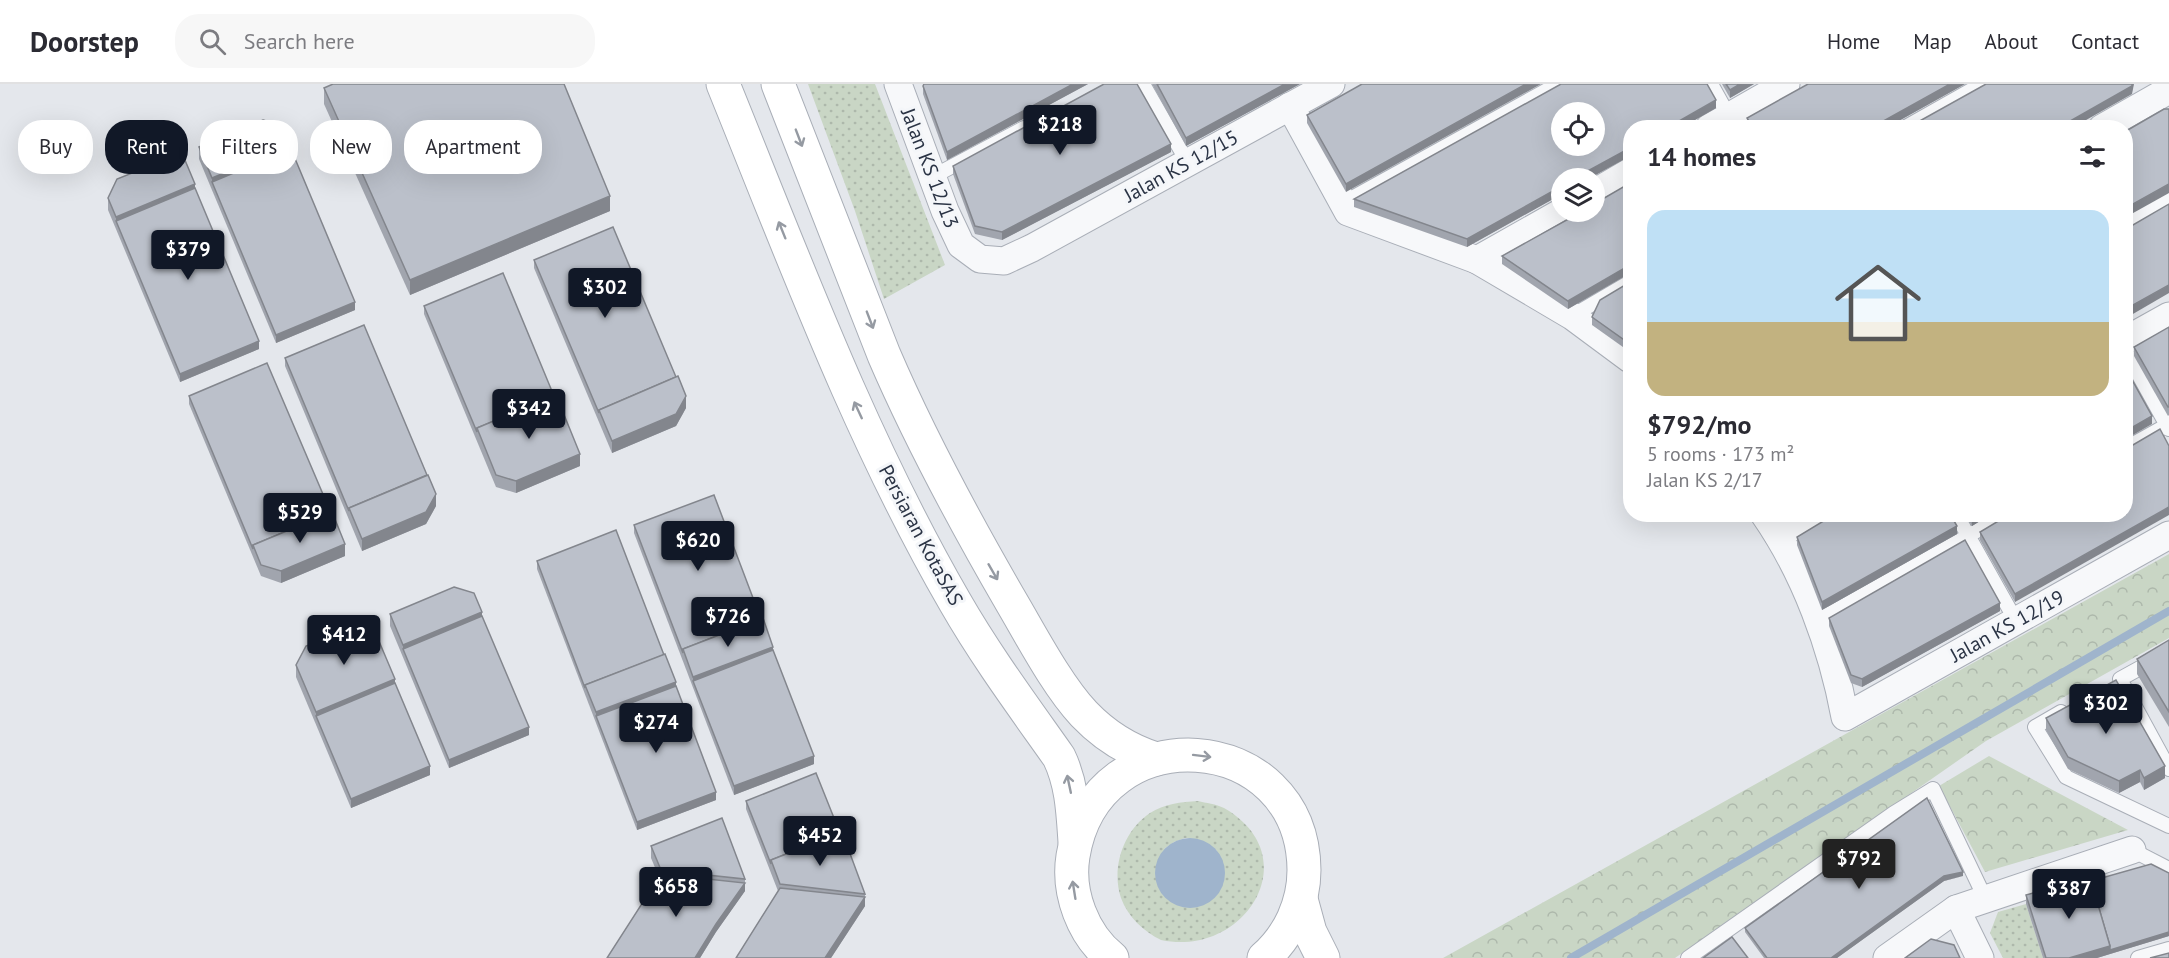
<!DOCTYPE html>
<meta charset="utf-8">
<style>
:root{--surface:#fff;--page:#f7f7f7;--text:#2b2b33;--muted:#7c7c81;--line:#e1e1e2;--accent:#111827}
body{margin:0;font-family:"PT Sans",sans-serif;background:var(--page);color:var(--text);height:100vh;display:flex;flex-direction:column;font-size:22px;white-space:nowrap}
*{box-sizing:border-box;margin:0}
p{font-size:20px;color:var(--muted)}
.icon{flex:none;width:33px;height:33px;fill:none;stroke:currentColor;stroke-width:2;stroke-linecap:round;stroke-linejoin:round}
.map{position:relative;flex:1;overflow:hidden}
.details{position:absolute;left:1623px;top:36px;width:510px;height:402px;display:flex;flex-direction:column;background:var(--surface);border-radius:24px;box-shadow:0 6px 24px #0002}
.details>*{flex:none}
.hud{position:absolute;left:18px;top:36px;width:570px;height:54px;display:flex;gap:12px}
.tools{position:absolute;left:1551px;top:18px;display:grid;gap:12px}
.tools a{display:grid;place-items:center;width:54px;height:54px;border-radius:50%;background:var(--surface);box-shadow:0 6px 24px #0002;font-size:30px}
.price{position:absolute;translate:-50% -51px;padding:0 14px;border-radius:6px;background:var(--accent);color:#fff;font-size:20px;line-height:39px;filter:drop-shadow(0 2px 3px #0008)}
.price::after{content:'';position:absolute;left:50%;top:36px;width:18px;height:14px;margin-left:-9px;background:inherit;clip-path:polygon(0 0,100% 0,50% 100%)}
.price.current{background:#222;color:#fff}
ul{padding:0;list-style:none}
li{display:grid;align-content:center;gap:12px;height:318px;padding:0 24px}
li span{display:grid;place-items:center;height:186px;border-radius:18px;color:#555}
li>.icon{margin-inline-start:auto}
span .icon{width:108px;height:108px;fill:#fffc;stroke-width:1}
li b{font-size:26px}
h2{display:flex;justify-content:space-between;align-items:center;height:72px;padding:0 24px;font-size:26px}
.pill{padding:0 21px;border-radius:24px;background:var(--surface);box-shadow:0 6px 24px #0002;font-size:21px;line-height:54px}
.pill.current{background:var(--accent);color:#fff}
header{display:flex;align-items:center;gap:36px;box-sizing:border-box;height:84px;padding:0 30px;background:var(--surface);border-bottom:2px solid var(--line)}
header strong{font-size:28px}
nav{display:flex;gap:33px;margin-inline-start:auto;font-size:21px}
.search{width:420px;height:54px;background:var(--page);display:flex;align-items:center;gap:15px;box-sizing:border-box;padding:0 21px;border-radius:24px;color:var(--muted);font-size:22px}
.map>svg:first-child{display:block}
.grass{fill:url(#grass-dots);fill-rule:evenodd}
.forest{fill:url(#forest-crowns)}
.water{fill:#9fb4cc}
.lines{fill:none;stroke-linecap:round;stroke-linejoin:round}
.stream{stroke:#9fb4cc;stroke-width:8}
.service-casing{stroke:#a9aeb7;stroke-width:16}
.minor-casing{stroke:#a9aeb7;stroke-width:29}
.secondary-casing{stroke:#a9aeb7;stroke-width:35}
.service{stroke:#f7f8fa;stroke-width:14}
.minor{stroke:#f7f8fa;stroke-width:27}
.secondary{stroke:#fff;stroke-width:33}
.wall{fill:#a1a5ae}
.shaded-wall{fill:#83868d}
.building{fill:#bbc0ca;stroke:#83868d;stroke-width:1.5;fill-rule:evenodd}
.oneway{stroke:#959aa2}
.labels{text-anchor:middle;stroke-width:6;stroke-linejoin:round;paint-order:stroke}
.street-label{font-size:20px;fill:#2b3445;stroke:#f4f6f9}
</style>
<header>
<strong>Doorstep</strong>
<div class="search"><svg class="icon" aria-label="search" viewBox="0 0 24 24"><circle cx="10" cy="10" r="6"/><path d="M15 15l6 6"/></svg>Search here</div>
<nav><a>Home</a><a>Map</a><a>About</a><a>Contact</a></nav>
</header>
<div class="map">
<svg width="2169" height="874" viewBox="0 0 2169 874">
<defs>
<pattern id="grass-dots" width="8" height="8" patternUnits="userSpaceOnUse" patternTransform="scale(1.5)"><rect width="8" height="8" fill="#c9d6c5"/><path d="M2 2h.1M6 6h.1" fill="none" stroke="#adb8ab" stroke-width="1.8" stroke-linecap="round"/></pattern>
<pattern id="forest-crowns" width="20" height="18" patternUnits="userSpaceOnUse" patternTransform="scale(1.5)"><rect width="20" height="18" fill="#c9d6c5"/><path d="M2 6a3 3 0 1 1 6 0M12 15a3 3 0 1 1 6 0" fill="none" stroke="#adb8ab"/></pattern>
</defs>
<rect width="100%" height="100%" fill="#e4e7ec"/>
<g class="grass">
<polygon points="808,0 875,0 945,181 884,215 855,127"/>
<path d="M1198 717C1206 719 1216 720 1224 724 1309 773 1244 874 1161 856 1143 847 1128 833 1121 814 1111 784 1123 747 1150 729 1164 720 1181 718 1198 717ZM1185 754C1199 755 1207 758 1217 767L1164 765 1174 758Z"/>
<polygon points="2026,820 2043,874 2003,874 1990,849 1998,828"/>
</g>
<g class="forest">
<polygon points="2169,470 2169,554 1986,657 1675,874 1443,874"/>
<polygon points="1989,672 2128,746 1985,788 1939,702"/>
</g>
<circle class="water" cx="1190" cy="789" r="35"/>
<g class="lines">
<polyline class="stream" points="1571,874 2169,527"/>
<g class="service-casing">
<g id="service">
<polyline points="1143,0 1188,79"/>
<polyline points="1711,0 1731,36"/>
<polyline points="1904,44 1982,0"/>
<polyline points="932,93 1024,44"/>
<polyline points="1343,119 1558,0"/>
<polyline points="2126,140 2169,115"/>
<polyline points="1572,232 1630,198"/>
<polyline points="2126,268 2169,345"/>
<polyline points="2126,364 2169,340"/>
<polyline points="1956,430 2016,537"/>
<polyline points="1818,536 2007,430"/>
<polyline points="2169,568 2120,595 2169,685"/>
<polyline points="2061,628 2035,643 2066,693 2169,742"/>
<polyline points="2132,766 2169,785"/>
<polyline points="1688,874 1894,729 1933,705 1985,814"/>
<polyline points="2138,874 2169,865"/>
</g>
</g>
<g class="minor-casing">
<g id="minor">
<polyline points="898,0 945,127 961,161 980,175 1004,177 1032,164 1331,0"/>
<polyline points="1290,22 1348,128 1477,176 1572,232 1630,275"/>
<polyline points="1709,44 1786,0"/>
<polyline points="2102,44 2169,6"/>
<polyline points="1594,109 1630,88"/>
<polyline points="1477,176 1562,128"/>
<polyline points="2126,256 2169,232"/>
<path d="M1764 430C1805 489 1832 563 1845 633L2169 451"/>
<polyline points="1778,451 1815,430"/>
<polyline points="1956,825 1980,874"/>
<polyline points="1887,874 1956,825 2132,766"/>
</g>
</g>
<g class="secondary-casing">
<g id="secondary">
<path d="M723 0C794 175 860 354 955 518 986 572 1023 622 1059 673 1072 700 1073 728 1075 758"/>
<path d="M778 0 884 271C921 357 965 438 1012 519 1032 553 1057 601 1084 630 1105 652 1127 666 1156 675"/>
<polyline points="1301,815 1310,848 1323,874"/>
<path d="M1112 874C1083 851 1067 809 1073 772 1096 628 1303 643 1304 786 1304 820 1289 852 1264 874"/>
</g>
</g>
<use href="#service" class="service"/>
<use href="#minor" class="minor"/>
<use href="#secondary" class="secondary"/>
</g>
<g class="wall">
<polygon points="1088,0 947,76 923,10 923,2"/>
<polygon points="1152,0 1300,0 1186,62"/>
<polygon points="1362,0 1346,108 1307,39 1307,31"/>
<polygon points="1722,0 1754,0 1730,14"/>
<polygon points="1965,0 1886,44 1748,44 1747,42 1747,34"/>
<polygon points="324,4 610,127 410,211 324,20"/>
<polygon points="1716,24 1590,94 1562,94 1562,110 1467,163 1354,123 1354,115"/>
<polygon points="199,63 355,226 276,259 199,75"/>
<polygon points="1171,68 1002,156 975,150 953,90 953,82"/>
<polygon points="1630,99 1630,189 1568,225 1502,180 1502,172"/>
<polygon points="195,104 259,265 180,298 108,126 108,114"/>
<polygon points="534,176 686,324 676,342 612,369 534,184"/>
<polygon points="1630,198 1630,268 1592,241 1592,233"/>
<polygon points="424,222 580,382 516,409 496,403 424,230"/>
<polygon points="2169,243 2169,331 2168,332 2134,272 2134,263"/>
<polygon points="285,274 427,391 436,422 426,440 362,467 285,282"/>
<polygon points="189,312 345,472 281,499 261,492 189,320"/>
<polygon points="2169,362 2015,518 1980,456 1980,448"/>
<polygon points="1965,430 1991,430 1972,442"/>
<polygon points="634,441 773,566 814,680 734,711 634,449"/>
<polygon points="1957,450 1822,526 1797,461 1797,453"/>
<polygon points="537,477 676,602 716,716 637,746 537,485"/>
<polygon points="2000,527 1862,603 1851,599 1829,542 1829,534"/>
<polygon points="390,530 482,532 529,651 449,684 390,542"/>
<polygon points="2169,556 2169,643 2137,590 2137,575"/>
<polygon points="296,581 395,599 430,691 351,724 296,593"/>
<polygon points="2046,634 2165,694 2144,706 2140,698 2119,709 2068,685 2046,646"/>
<polygon points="746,717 865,810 865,822 831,874 736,874 778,807 746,725"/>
<polygon points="651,762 745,795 745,807 716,848 700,874 607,874 659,793 651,774"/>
<polygon points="1963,792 1944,797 1837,874 1764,874 1745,848 1745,844"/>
<polygon points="2091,797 2169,852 2097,874 2043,874 2026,820 2026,811"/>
</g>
<g class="shaded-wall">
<polygon points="1073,0 1088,0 947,76 947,68"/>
<polygon points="1285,0 1300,0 1186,62 1186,54"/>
<polygon points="1526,0 1541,0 1346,108 1346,100"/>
<polygon points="1740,0 1754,0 1730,14 1730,6"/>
<polygon points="1950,0 1965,0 1886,44 1871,44"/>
<polygon points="2132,0 2134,0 2132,10 2072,44 2058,44"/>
<polygon points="1716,16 1716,24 1681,44 1667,44"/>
<polygon points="1171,60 1171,68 1002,156 1002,148"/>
<polygon points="291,61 291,73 212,98 212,94"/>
<polygon points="1630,64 1630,72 1590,94 1575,94"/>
<polygon points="195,100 195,112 116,137 116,133"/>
<polygon points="2169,100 2169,109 2126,133 2126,124"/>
<polygon points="1562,102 1562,110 1467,163 1467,155"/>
<polygon points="610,112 610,127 410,211 410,196"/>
<polygon points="1630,181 1630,189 1568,225 1568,217"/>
<polygon points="2169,201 2169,209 2126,234 2126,225"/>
<polygon points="355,218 355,226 276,259 276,251"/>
<polygon points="259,257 259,265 180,298 180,290"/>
<polygon points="686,312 686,324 676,342 612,369 612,357"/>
<polygon points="2152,332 2152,340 2126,355 2126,347"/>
<polygon points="580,370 580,382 516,409 516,397"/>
<polygon points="436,410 436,422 426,440 362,467 362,455"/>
<polygon points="2169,423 2169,431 2015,518 2015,510"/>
<polygon points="1977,430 1991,430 1972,442 1972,434"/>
<polygon points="1957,442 1957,450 1822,526 1822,518"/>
<polygon points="345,460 345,472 281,499 281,487"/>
<polygon points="2000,519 2000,527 1862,603 1862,595"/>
<polygon points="482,528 482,540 403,565 403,561"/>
<polygon points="773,563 773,574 693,597 693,605 693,593"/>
<polygon points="395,595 395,607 316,632 316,628"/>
<polygon points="676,598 676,610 596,632 596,640 596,628"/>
<polygon points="529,643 529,651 449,684 449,676"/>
<polygon points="814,672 814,680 734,711 734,702"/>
<polygon points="430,682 430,691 351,724 351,715"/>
<polygon points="2165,682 2165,694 2144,706 2144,694"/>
<polygon points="2140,686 2140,698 2119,709 2119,697"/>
<polygon points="716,708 716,716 637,746 637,738"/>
<polygon points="1963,788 1963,792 1944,797 1837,874 1831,874 1944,792"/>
<polygon points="745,799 745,807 716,848 700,874 695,874 716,840"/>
<polygon points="865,813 865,822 831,874 825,874"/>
<polygon points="2169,848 2169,852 2110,870 2110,866"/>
<polygon points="2110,862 2110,870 2097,874 2069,874"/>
</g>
<g class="building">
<polygon points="333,0 564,0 610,112 410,196 324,4"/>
<polygon points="924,0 1073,0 947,68 923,2"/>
<polygon points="1104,0 1137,0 1171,60 1002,148 975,142 953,82"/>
<polygon points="1157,0 1285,0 1186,54"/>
<polygon points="1362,0 1526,0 1346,100 1307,31"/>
<path d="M1561 0H1707L1716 16 1667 44H1630V64L1575 94H1562V102L1467 155 1354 115ZM1562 28H1594V62H1562Z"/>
<polygon points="1726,0 1740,0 1730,6"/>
<polygon points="1808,0 1950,0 1871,44 1753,44 1747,34"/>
<polygon points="1986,0 2132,0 2132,2 2058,44 1907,44"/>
<polygon points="2164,25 2169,25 2169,100 2126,124 2126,47"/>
<polygon points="263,36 283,42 291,61 212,94 199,63"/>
<polygon points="291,65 355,218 276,251 212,98"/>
<polygon points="182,69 195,100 116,133 108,114 117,95"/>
<polygon points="1630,99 1630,181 1568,217 1502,172 1581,128 1594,128 1594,120"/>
<polygon points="195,104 259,257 180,290 116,137"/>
<polygon points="2169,120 2169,201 2126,225 2126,145"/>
<polygon points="613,143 676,293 599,326 599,329 534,176"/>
<polygon points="503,189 554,312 477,344 477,348 424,222"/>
<polygon points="1630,198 1630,260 1592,233 1600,216"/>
<polygon points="364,241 427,391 349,424 349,427 285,274"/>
<polygon points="2169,243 2169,323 2168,323 2134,263"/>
<polygon points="267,279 331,429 253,461 253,465 189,312"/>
<polygon points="2126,285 2152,332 2126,347"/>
<polygon points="678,292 686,312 676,330 612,357 599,326"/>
<polygon points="556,311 580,370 516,397 496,391 477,344"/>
<polygon points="2160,345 2169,362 2169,423 2015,510 1980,448 2010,430 2126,430 2126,365"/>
<polygon points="428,391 436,410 426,428 362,455 349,424"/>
<polygon points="714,411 761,535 683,565 683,569 634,441"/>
<polygon points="332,428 345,460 281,487 261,481 253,461"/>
<polygon points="1835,430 1950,430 1957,442 1822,518 1797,453"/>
<polygon points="616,446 664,571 585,601 585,604 537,477"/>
<polygon points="1965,456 2000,519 1862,595 1851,591 1829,534"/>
<polygon points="454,503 474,509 482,528 403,561 390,530"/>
<polygon points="482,532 529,643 449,676 403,565"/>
<polygon points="763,534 773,563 693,593 683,565"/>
<polygon points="370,536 395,595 316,628 296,581 306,562"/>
<polygon points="2169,556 2169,628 2137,575"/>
<polygon points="773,566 814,672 734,702 693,597"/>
<polygon points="665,570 676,598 596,628 585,601"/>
<polygon points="2116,596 2165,682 2144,694 2140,686 2119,697 2068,673 2046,634"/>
<polygon points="395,599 430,682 351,715 316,632"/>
<polygon points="676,602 716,708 637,738 596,632"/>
<polygon points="816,689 840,749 771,776 771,780 746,717"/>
<polygon points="1927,714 1963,788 1944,792 1831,874 1767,874 1745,844"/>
<polygon points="722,734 745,795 661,786 651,762"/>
<polygon points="842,748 865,810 780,800 771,776"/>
<polygon points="2151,780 2169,789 2169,848 2110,866 2110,862 2091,797"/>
<polygon points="661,790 745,799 716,840 695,874 607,874"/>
<polygon points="2090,793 2110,862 2069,874 2046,874 2026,811"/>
<polygon points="780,804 865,813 825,874 736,874"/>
<polygon points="1732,853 1748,874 1703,874"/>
<polygon points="1931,855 1954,861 1960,874 1905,874"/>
<polygon points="2169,869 2169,874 2150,874"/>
</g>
<defs><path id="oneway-shaft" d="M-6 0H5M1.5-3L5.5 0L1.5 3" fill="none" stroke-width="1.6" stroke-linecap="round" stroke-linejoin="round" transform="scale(1.5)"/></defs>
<g class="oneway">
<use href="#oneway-shaft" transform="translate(799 54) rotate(69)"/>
<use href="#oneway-shaft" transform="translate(782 146) rotate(-112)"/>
<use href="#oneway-shaft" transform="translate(870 236) rotate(69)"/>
<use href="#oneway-shaft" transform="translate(858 326) rotate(-115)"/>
<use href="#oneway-shaft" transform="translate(993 488) rotate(60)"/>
<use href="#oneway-shaft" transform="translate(1202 672) rotate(7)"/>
<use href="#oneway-shaft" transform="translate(1069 700) rotate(-102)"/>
<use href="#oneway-shaft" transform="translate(1074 806) rotate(-99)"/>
</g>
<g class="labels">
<g class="street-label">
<text transform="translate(1181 82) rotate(-29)" y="7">Jalan KS 12/15</text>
<text transform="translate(930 84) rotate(69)" y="7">Jalan KS 12/13</text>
<text transform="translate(921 451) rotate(62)" y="7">Persiaran KotaSAS</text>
<text transform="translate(2007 542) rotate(-29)" y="7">Jalan KS 12/19</text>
</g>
</g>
</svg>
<div class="tools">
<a><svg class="icon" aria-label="locate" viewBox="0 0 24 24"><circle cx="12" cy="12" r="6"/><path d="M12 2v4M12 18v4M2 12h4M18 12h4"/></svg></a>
<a><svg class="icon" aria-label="layers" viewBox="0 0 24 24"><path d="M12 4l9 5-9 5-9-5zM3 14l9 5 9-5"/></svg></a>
</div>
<b class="price" style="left:1060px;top:72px">$218</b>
<b class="price" style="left:188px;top:197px">$379</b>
<b class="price" style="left:605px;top:235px">$302</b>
<b class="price" style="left:529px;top:356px">$342</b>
<b class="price" style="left:300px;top:460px">$529</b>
<b class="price" style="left:698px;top:488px">$620</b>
<b class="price" style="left:728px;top:564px">$726</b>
<b class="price" style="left:344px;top:582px">$412</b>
<b class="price" style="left:2106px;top:651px">$302</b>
<b class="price" style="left:656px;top:670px">$274</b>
<b class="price" style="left:820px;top:783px">$452</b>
<b class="price current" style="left:1859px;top:806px">$792</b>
<b class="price" style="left:676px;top:834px">$658</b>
<b class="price" style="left:2069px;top:836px">$387</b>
<div class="hud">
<a class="pill">Buy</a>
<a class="pill current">Rent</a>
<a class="pill">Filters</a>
<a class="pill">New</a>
<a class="pill">Apartment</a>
</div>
<section class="details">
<h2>14 homes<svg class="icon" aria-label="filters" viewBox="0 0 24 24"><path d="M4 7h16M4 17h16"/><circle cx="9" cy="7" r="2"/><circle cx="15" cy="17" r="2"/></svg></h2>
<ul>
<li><span style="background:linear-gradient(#bfe0f5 60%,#c2b280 0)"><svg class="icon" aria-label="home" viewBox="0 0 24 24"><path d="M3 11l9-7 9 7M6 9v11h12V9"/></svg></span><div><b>$792/mo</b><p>5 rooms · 173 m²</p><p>Jalan KS 2/17</p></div></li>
</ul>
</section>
</div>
